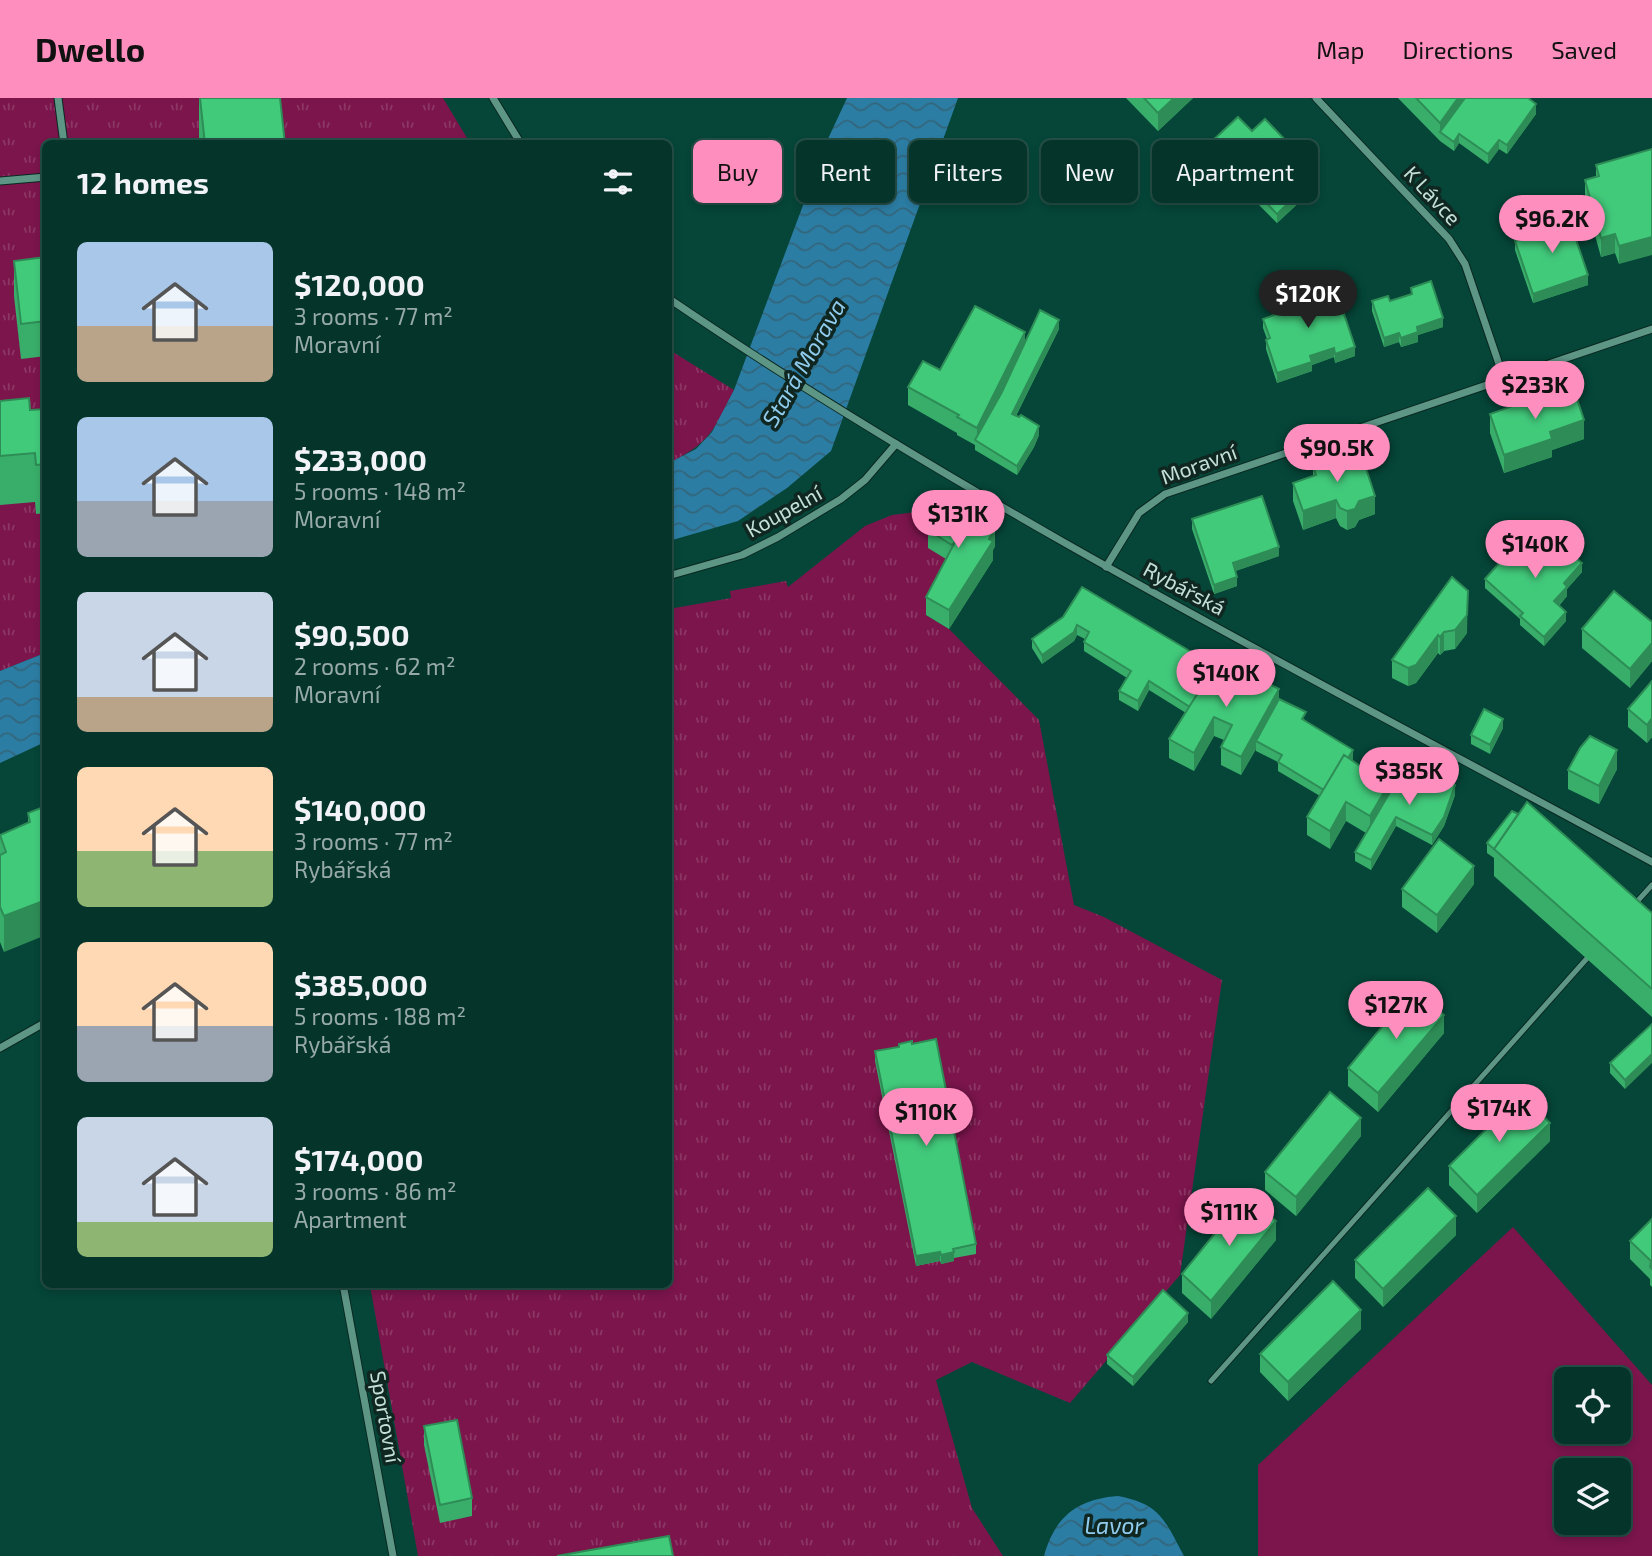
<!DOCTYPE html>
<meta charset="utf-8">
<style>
:root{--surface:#04342a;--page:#0d3c32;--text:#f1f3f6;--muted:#97aaa8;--line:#254f47;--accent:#fd8ebe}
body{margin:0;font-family:"Exo 2",sans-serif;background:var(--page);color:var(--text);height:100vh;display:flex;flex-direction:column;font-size:26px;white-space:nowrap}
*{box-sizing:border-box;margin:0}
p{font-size:23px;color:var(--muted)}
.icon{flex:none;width:38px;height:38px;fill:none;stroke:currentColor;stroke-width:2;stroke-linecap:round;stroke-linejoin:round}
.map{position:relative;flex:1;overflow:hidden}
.panel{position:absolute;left:42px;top:42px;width:630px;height:1148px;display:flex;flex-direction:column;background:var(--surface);border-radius:10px;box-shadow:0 4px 10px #0003,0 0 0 2px var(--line)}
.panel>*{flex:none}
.hud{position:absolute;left:693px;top:42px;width:665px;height:63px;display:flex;gap:14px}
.buttons{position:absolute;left:1554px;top:1269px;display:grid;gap:14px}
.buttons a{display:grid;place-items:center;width:77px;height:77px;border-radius:10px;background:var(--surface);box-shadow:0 4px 10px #0003,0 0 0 2px var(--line);font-size:35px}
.price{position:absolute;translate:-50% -60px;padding:0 16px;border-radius:24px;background:var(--accent);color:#111;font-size:23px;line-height:46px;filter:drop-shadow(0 2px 4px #0008)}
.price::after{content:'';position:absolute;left:50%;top:42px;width:21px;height:16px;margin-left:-10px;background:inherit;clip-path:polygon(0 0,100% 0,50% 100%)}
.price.active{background:#222;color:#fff}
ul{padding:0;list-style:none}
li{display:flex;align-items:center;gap:21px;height:175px;padding:0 35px}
li span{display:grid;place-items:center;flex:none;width:196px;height:140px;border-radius:10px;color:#555}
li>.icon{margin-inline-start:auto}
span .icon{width:84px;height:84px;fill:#fffc;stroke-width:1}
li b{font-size:30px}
h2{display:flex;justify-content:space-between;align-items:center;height:84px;padding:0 35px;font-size:30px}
.pill{padding:0 24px;border-radius:10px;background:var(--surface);box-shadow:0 4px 10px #0003,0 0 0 2px var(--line);font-size:24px;line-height:63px}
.pill.active{background:var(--accent);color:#111}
header{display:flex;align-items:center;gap:42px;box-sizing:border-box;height:98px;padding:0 35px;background:var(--accent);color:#111}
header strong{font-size:33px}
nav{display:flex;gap:38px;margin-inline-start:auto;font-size:24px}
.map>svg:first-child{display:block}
.green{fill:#7b154c;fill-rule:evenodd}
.park{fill:url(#park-tufts)}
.water{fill:url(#water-waves)}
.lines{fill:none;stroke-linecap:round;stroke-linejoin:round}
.service-casing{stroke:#0a2821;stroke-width:7}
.minor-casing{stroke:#0a2821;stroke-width:9}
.service{stroke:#5e9686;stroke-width:5}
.minor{stroke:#5e9686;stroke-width:7}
.wall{fill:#39ae6a}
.shaded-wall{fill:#2e8d56}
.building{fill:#42ca7b;stroke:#2e8d56;stroke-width:2}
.labels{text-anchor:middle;stroke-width:7;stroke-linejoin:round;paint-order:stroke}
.street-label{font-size:21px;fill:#c4e0d7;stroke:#102721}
.water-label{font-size:23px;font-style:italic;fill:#90cced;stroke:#102721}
</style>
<header>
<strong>Dwello</strong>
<nav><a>Map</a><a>Directions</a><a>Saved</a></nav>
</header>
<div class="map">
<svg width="1652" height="1458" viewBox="0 0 1652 1458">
<defs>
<pattern id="park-tufts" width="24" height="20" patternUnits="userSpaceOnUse" patternTransform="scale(1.75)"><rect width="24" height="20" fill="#7b154c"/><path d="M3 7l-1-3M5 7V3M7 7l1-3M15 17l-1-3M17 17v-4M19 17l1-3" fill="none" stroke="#8c3765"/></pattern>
<pattern id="water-waves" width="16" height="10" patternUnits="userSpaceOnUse" patternTransform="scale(1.75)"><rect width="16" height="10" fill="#2c7da4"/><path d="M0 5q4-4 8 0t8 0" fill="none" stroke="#32667c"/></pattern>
</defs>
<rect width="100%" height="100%" fill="#054638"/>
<path class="green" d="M1513 1129 1652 1287V1458H1258V1367ZM1566 1281H1619V1334H1566ZM1566 1372H1619V1424H1566Z"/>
<g class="park">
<polygon points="0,0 443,0 470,45 46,46 45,555 0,573"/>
<path d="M668 251 734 292C713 333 711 344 669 365Z"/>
<polygon points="925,413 940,414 971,433 926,517 949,531 1039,622 1074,807 1104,819 1222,882 1180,1177 1070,1305 972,1264 936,1282 972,1410 1003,1458 418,1458 370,1187 668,1186 669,511 731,500 730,493 786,483 788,489 865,428 892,417"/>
</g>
<g class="water">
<polygon points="847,0 958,0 831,353 787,390 738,423 669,443 669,365 696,351 712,334 734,292 827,43"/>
<polygon points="45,555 45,644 0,665 0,573"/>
<path d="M1118 1398C1161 1406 1165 1423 1184 1458H1044C1055 1418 1078 1401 1118 1398Z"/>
</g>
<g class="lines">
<g class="service-casing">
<g id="service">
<polyline points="1634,807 1652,787"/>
<polyline points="1211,1283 1590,857"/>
</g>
</g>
<g class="minor-casing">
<g id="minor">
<polyline points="58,0 64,46"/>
<polyline points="493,0 521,46"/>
<polyline points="1316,0 1449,141 1465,166 1504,281"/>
<polyline points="0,83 46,79"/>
<path d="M668 200C981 413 1320 584 1652 764"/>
<polyline points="1106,469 1139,415 1165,396 1652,231"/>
<polyline points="668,478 742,457 778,439 841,401 865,382 896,346"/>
<polyline points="0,950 46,924"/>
<polyline points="343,1186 393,1458"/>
</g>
</g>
<use href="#service" class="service"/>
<use href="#minor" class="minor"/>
</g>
<g class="wall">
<polygon points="199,0 280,0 285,46 199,46"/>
<polygon points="1126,0 1193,0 1158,33"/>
<polygon points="1398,0 1528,0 1536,16 1507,56 1499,51 1488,66 1459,45 1454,53 1440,43"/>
<polygon points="1252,33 1292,58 1284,67 1305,99 1277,125 1250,98 1247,101 1233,86 1223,95 1196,67 1196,58"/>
<polygon points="1652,51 1619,166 1615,155 1601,159 1585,101 1585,82 1596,79 1596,67"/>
<polygon points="1543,119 1588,187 1533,205 1515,152 1515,143 1544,133 1543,128"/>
<polygon points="46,159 46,258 21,261 14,198 14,163"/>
<polygon points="1411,190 1443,229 1418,237 1418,244 1401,249 1399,244 1384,249 1372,213 1372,203 1390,203 1411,196"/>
<polygon points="1290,204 1355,258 1335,265 1334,259 1312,267 1312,273 1277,285 1266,251 1266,242 1267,241 1263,230 1263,221 1290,211"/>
<polygon points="1059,231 1016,318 1039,337 1034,349 1017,377 975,352 975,347 957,337 957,335 908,307 908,289 940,272 1025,244"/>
<polygon points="0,303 30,312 46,311 46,415 36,416 35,404 0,407"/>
<polygon points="1540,304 1584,341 1552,352 1552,359 1504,375 1490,335 1490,316"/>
<polygon points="1313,368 1375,416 1359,422 1355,429 1347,432 1340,428 1336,420 1303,432 1293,403 1293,385 1313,378"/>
<polygon points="973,416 995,448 993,452 993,462 949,531 926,517 926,499 946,461 928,450 928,432"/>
<polygon points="1192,421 1279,458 1235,473 1237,488 1214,496 1192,431"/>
<polygon points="1524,452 1582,474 1567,491 1567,498 1559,508 1566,523 1544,548 1520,527 1520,521 1485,490 1485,481 1497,467 1497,457"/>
<polygon points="1452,479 1467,535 1455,551 1444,553 1440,557 1438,555 1416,585 1408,588 1392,580 1392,562"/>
<polygon points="1063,519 1226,572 1279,601 1353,661 1352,662 1390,694 1455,697 1444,728 1432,747 1396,728 1371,772 1355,763 1355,754 1366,735 1346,723 1330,751 1307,737 1307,719 1320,698 1278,673 1278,664 1256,653 1256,651 1241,677 1221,667 1221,649 1224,642 1214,638 1194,673 1169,660 1169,641 1186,615 1149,592 1138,613 1119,602 1119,593 1127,580 1084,553 1084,544 1085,541 1077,537 1074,543 1042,566 1032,550 1032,541"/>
<polygon points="1652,524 1652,563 1630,590 1582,550 1582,531"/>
<polygon points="1652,583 1652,639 1647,645 1628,629 1628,611"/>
<polygon points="1503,630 1490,656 1471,646 1471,637"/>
<polygon points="1617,671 1599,706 1568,691 1568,672"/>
<polygon points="46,708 4,854 0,844 0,737 28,726 28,715"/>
<polygon points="1487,745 1652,815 1652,919 1494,778 1494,760 1487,755"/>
<polygon points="1474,786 1437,835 1402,809 1402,791"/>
<polygon points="1652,926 1625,991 1610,975 1610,965"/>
<polygon points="1444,935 1378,1014 1348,988 1348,970"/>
<polygon points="899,946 976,1146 976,1156 954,1160 954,1163 941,1166 940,1163 916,1168 875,963 875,953 899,949"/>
<polygon points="1361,1038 1296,1118 1265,1092 1265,1074"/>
<polygon points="1550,1043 1477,1115 1449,1087 1449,1068"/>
<polygon points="1652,1121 1652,1189 1650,1187 1650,1181 1630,1161 1630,1143"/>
<polygon points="1456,1137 1383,1209 1355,1180 1355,1162"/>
<polygon points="1276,1142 1211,1221 1182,1195 1182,1176"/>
<polygon points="1188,1224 1133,1288 1107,1266 1107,1257"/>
<polygon points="1361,1231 1288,1303 1260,1274 1260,1256"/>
<polygon points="424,1328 472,1400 472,1418 440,1425 424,1347"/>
</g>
<g class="shaded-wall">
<polygon points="1174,0 1193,0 1158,33 1158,15"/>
<polygon points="1458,0 1472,0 1440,34 1440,25"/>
<polygon points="1536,6 1536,16 1507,56 1507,47"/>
<polygon points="1459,36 1459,45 1454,53 1454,44"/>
<polygon points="1499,42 1499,51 1488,66 1488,56"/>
<polygon points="1292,49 1292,58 1279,71 1279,62"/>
<polygon points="1233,77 1233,86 1223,95 1223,86"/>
<polygon points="1250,88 1250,98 1247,101 1247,92"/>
<polygon points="1305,89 1305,99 1277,125 1277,116"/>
<polygon points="1615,136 1615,155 1601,159 1601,140"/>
<polygon points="1652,139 1652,157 1619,166 1619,148"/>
<polygon points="1588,177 1588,187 1533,205 1533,196"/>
<polygon points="1443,220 1443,229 1418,237 1418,244 1401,249 1401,240 1417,229"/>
<polygon points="1059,222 1059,231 1012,325 1012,316"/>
<polygon points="1025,234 1025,253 977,344 977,330"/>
<polygon points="1399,235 1399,244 1384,249 1384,240"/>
<polygon points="1355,249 1355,258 1335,265 1335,256"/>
<polygon points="1334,250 1334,259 1312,267 1312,273 1277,285 1277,275 1310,258"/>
<polygon points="1584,322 1584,341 1552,352 1552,359 1504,375 1504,357 1550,334"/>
<polygon points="1039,328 1039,337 1034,349 1017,377 1017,368"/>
<polygon points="1375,398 1375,416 1359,422 1355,429 1347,432 1347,413 1359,403"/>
<polygon points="1336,402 1336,420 1303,432 1303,413"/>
<polygon points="995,430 995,448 993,452 993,462 949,531 949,512"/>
<polygon points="1279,449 1279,458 1233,474 1233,465"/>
<polygon points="1582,465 1582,474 1567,491 1567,498 1554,513 1554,503 1564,485"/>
<polygon points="1237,479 1237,488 1214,496 1214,487"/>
<polygon points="1468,493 1467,535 1455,551 1455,532"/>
<polygon points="1566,514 1566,523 1544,548 1544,539"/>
<polygon points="1077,527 1077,537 1074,543 1042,566 1042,557"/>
<polygon points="1444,534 1444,553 1440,557 1440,539"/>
<polygon points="1438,537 1438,555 1416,585 1408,588 1408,570"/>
<polygon points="1652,545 1652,563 1630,590 1630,571"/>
<polygon points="1149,583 1149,592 1138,613 1138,603"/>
<polygon points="1279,591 1279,610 1256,643 1256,651 1241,677 1241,659"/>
<polygon points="1214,619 1214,638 1194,673 1194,655"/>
<polygon points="1652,620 1652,639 1647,645 1647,627"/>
<polygon points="1503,621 1503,630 1490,656 1490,647"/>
<polygon points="1353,652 1353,661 1327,703 1327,694"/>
<polygon points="1617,652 1617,671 1599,706 1599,688"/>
<polygon points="1390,684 1390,703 1370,737 1370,718"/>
<polygon points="1455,687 1455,697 1444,728 1432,747 1432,737"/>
<polygon points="1346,704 1346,723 1330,751 1330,733"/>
<polygon points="1396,719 1396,728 1371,772 1371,762"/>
<polygon points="1474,768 1474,786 1437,835 1437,817"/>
<polygon points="46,802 46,837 4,854 4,818"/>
<polygon points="1444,917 1444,935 1378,1014 1378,995"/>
<polygon points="1652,956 1652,965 1625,991 1625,982"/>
<polygon points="1361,1020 1361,1038 1296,1118 1296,1099"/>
<polygon points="1550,1025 1550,1043 1477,1115 1477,1097"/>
<polygon points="1456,1118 1456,1137 1383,1209 1383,1191"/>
<polygon points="1276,1123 1276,1142 1211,1221 1211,1203"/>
<polygon points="940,1154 940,1163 916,1168 916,1158"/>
<polygon points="954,1154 954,1163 941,1166 941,1157"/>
<polygon points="1361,1212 1361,1231 1288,1303 1288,1284"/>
<polygon points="1188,1215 1188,1224 1133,1288 1133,1279"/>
</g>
<g class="building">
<polygon points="200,0 280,0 285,46 205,46"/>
<polygon points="1144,0 1174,0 1158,15"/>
<polygon points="1416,0 1458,0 1440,25"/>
<polygon points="1465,0 1528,0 1536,6 1507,47 1499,42 1488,56 1459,36 1454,44 1440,34"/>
<polygon points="1238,19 1252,33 1265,21 1292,49 1279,62 1305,89 1277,116 1250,88 1247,92 1233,77 1223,86 1196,58"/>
<polygon points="1652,51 1652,139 1619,148 1615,136 1601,140 1585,82 1599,78 1596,67"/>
<polygon points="1566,112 1588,177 1533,196 1515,143 1547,132 1543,119"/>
<polygon points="46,159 46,223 21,226 14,163"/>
<polygon points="1431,183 1443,220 1417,229 1418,234 1401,240 1399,235 1384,240 1372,203 1388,198 1390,203 1412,196 1411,190"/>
<polygon points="1335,189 1355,249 1335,256 1334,250 1310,258 1312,264 1277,275 1266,242 1270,240 1263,221 1293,210 1290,204"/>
<polygon points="975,208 1025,234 977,330 957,319 959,317 908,289 923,263 940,272"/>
<polygon points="1040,212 1059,222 1012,316 1019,319 1021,317 1039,328 1034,340 1017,368 975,342 1002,294"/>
<polygon points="1574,292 1584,322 1550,334 1552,341 1504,357 1490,316 1538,299 1540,304"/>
<polygon points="29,300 30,312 46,311 46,366 36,367 35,355 0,358 0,303"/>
<polygon points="1360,352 1375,398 1359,403 1355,411 1347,413 1340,410 1336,402 1303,413 1293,385 1316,377 1313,368"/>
<polygon points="948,398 973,413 971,415 995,430 989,441 993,443 949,512 926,499 955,444 952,447 928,432"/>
<polygon points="1262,398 1279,449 1233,465 1237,479 1214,487 1192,421"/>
<polygon points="1537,435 1551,446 1555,442 1582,465 1564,485 1567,489 1554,503 1566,514 1544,539 1520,518 1523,515 1485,481 1502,462 1497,457 1511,441 1524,452"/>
<polygon points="1452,479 1468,493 1467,517 1455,532 1444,534 1440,539 1438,537 1416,567 1408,570 1392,562"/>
<polygon points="1082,489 1215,568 1190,609 1149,583 1138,603 1119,593 1131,573 1084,544 1089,534 1077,527 1074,534 1042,557 1032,541 1063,519"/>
<polygon points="1614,493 1652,524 1652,545 1630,571 1582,531"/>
<polygon points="1216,566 1226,572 1228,567 1246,574 1279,591 1241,659 1221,649 1232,627 1214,619 1194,655 1169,641"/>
<polygon points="1652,583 1652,620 1647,627 1628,611"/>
<polygon points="1279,601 1306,614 1302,621 1353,652 1348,660 1344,657 1324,692 1278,664 1282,657 1256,643"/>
<polygon points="1484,611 1503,621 1490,647 1471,637"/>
<polygon points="1590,638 1617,652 1599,688 1568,672 1580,650"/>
<polygon points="1344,657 1372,676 1373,674 1390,684 1370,718 1346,704 1330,733 1307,719"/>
<polygon points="1407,665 1455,687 1444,719 1432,737 1396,719 1371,762 1355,754"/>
<polygon points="1527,704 1652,815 1652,891 1494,751"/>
<polygon points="46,708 46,802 4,818 0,809 0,757 6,754 0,737 30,724 28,715"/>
<polygon points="1512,713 1518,716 1494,751 1487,745"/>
<polygon points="1439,741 1474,768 1437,817 1402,791"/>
<polygon points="1413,891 1444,917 1378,995 1348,970"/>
<polygon points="1652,926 1652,956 1625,982 1610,965"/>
<polygon points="936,941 976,1146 953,1151 954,1154 941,1157 940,1154 916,1158 875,953 899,949 899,946 912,943 912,946"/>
<polygon points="1330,994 1361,1020 1296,1099 1265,1074"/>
<polygon points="1522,996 1550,1025 1477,1097 1449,1068"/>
<polygon points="1428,1090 1456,1118 1383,1191 1355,1162"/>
<polygon points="1246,1097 1276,1123 1211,1203 1182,1176"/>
<polygon points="1652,1121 1652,1171 1650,1169 1651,1163 1630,1143"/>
<polygon points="1333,1183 1361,1212 1288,1284 1260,1256"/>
<polygon points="1163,1192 1188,1215 1133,1279 1107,1257"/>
<polygon points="457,1322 472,1400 440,1407 424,1328"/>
<polygon points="669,1438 673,1458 557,1458"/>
</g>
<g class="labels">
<g class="street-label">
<text transform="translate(1432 98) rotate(47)" y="7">K Lávce</text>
<text transform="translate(1199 367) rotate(-20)" y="7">Moravní</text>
<text transform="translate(784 414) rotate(-29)" y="7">Koupelní</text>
<text transform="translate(1184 491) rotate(28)" y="7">Rybářská</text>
<text transform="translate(385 1319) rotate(80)" y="7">Sportovní</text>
</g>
<g class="water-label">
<text transform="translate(804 265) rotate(-60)" y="8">Stará Morava</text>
<text x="1114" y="1436">Lavor</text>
</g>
</g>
</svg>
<div class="buttons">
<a><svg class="icon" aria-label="locate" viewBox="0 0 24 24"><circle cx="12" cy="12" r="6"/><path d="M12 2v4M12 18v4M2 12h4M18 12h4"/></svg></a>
<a><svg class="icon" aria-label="layers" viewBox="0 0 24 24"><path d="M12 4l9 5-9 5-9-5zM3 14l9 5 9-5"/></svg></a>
</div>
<b class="price" style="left:1552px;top:157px">$96.2K</b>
<b class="price active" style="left:1308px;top:232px">$120K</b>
<b class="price" style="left:1535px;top:323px">$233K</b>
<b class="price" style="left:1337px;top:386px">$90.5K</b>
<b class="price" style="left:958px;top:452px">$131K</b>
<b class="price" style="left:1535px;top:482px">$140K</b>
<b class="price" style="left:1226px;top:611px">$140K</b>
<b class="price" style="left:1409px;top:709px">$385K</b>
<b class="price" style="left:1396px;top:943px">$127K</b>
<b class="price" style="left:1499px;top:1046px">$174K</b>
<b class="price" style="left:926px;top:1050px">$110K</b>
<b class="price" style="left:1229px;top:1150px">$111K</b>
<div class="hud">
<a class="pill active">Buy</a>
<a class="pill">Rent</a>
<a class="pill">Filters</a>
<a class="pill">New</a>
<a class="pill">Apartment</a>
</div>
<section class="panel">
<h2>12 homes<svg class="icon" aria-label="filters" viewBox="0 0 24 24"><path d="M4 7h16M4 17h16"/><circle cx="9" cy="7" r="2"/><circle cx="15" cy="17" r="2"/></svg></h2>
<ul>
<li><span style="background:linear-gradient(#a9c7e8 60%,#b9a48a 0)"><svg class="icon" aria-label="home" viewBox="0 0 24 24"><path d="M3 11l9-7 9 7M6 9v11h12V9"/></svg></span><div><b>$120,000</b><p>3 rooms · 77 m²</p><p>Moravní</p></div></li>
<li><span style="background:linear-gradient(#a9c7e8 60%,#9aa5b1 0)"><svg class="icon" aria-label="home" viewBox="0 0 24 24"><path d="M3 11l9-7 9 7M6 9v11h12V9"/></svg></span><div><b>$233,000</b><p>5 rooms · 148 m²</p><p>Moravní</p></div></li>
<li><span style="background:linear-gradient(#c9d6e8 75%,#b9a48a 0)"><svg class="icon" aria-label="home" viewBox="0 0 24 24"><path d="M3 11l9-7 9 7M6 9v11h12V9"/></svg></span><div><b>$90,500</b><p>2 rooms · 62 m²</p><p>Moravní</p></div></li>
<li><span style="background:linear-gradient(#ffd9b3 60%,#8fb573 0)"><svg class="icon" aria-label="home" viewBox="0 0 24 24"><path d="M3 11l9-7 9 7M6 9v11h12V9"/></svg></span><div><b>$140,000</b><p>3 rooms · 77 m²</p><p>Rybářská</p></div></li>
<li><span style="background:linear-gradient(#ffd9b3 60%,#9aa5b1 0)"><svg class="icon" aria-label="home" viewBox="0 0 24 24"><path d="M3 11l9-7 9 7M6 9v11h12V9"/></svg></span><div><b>$385,000</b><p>5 rooms · 188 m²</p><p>Rybářská</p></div></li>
<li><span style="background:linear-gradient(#c9d6e8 75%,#8fb573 0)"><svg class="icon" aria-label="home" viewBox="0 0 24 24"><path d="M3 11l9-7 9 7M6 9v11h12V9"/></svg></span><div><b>$174,000</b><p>3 rooms · 86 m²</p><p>Apartment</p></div></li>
</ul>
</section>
</div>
